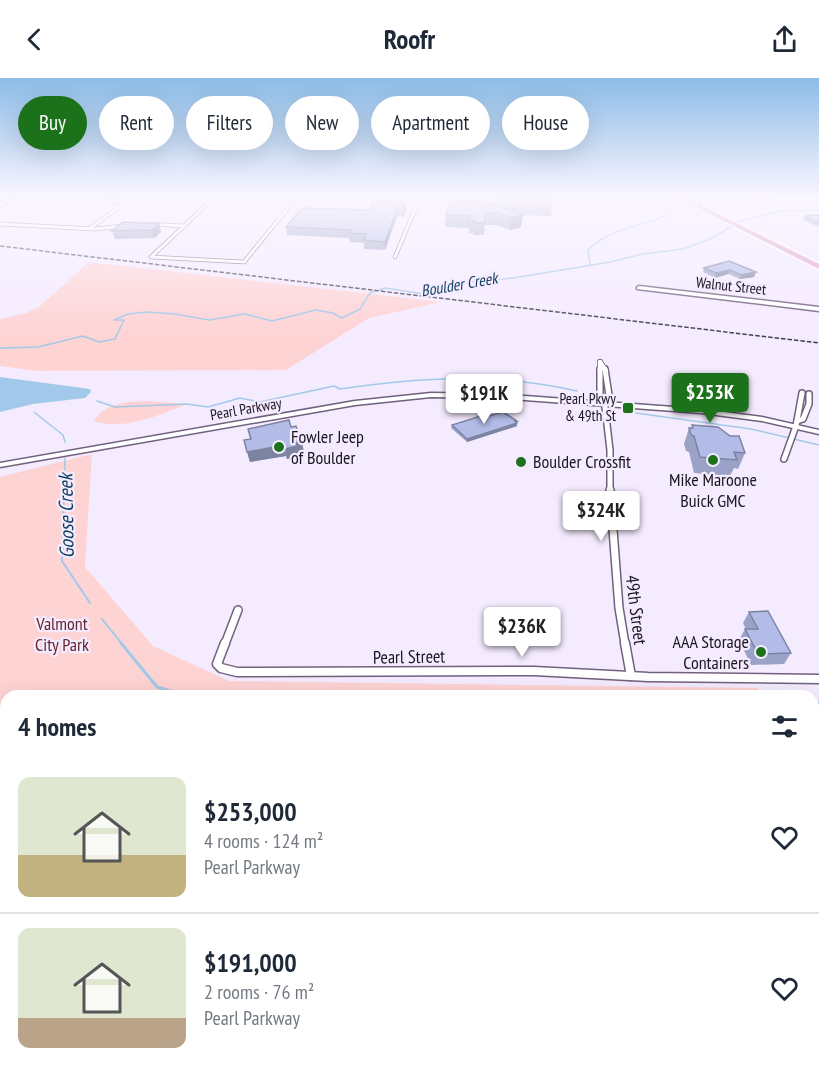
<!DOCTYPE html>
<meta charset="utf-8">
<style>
:root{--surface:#fff;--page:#f6f6f7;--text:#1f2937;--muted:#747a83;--line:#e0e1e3;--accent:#1c711b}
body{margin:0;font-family:"PT Sans Narrow",sans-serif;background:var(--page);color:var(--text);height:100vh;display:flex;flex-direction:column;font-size:22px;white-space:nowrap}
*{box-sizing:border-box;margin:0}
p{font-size:20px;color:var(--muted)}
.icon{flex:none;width:33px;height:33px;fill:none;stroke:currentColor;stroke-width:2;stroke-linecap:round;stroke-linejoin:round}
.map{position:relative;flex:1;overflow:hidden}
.sheet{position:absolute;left:0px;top:612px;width:819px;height:386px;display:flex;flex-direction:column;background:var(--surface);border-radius:18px 18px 0 0;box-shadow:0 6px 24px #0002}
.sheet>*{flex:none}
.top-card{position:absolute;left:18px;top:18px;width:783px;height:54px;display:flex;gap:12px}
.price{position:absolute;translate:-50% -51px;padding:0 14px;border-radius:6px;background:#fff;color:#222;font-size:20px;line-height:39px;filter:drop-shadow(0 2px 3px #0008)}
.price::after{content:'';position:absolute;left:50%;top:36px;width:18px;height:14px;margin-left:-9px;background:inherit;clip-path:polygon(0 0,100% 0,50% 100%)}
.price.active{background:var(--accent);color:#fff}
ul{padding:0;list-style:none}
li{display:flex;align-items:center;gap:18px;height:150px;padding:0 18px}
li+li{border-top:2px solid var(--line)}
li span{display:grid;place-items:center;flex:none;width:168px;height:120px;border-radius:12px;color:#555}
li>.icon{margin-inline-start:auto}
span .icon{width:72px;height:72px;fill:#fffc;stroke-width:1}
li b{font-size:26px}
h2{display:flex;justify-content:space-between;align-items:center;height:72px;padding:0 18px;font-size:26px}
.chip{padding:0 21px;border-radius:27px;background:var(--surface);box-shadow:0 6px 24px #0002;font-size:21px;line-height:54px}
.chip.active{background:var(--accent);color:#fff}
header{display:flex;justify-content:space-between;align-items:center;height:78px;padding:0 18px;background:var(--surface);font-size:27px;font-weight:700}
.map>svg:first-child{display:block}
.green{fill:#fed3d4}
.water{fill:#a2c9e9}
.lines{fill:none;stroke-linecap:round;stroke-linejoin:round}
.stream-far3{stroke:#a2c9e9;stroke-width:1.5}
.stream-far2{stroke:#a2c9e9;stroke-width:2}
.stream-far1{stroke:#a2c9e9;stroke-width:3}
.stream{stroke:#a2c9e9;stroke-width:4}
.street-far4-casing{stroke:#71617d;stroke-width:4.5}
.street-far3-casing{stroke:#71617d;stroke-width:6}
.street-far2-casing{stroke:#71617d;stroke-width:8}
.street-far1-casing{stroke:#71617d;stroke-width:10}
.street-casing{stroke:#71617d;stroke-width:11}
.secondary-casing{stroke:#71617d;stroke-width:3}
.primary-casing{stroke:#fff;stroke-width:4}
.highway-casing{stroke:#fff;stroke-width:3}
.street-far4{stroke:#fff;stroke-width:3}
.street-far3{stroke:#fff;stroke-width:4.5}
.street-far2{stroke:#fff;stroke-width:5}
.street-far1{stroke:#fff;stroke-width:7}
.street{stroke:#fff;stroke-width:8}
.secondary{fill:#fff;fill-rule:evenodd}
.primary{fill:#ecc4dc;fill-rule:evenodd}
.highway{fill:#e09cc5;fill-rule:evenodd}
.rail{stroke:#453e4b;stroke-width:1.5;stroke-dasharray:4.5 2;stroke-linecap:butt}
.wall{fill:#9aa2c7}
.shaded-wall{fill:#7d84a2}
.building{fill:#b3bce7;stroke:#7d84a2;stroke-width:1.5}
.poi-dot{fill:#1c711b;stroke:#f5ebff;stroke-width:2}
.labels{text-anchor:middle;stroke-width:4.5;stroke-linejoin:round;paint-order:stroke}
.far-street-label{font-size:15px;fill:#1a141f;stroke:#f5ebff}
.far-poi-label{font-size:15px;fill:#1a141f;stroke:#f5ebff;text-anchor:end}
.far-water-label{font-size:16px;font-style:italic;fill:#0b3b5a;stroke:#f5ebff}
.poi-label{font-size:18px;fill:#1a141f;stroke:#f5ebff;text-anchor:start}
.street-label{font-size:18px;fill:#1a141f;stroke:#f5ebff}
.park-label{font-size:18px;fill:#66262e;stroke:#f5ebff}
.water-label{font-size:20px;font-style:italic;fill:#0b3b5a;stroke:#f5ebff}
</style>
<header><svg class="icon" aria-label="back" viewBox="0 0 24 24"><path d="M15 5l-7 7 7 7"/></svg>Roofr<svg class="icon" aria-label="share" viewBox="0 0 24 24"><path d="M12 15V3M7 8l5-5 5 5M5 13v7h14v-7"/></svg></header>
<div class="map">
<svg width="819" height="997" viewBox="0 0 819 997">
<rect width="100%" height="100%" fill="#f5ebff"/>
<g class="green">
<polygon points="89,184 441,224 369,240 286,292 36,293 0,288 0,241 26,235 39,229"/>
<path d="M148 323 187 326C159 337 125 353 94 343 105 324 127 324 148 323Z"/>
<polygon points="92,376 85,489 153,568 229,603 758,610 760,618 6,618 6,992 813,992 813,819 819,842 819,997 0,997 0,399"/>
</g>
<polygon class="water" points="0,299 90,311 91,314 85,320 33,326 0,334"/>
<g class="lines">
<g class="stream-far3">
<path d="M590 187 588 172C608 151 639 149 665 138L666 135"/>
<polyline points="0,270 38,269 83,258 99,264 115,261 124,242 114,242 128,236 147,234 175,236 209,242 245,236 272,243 316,232 333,235 342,240 360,231 370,215 385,210 424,216 454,206 513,200 611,184 642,176 683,171 710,161 741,143 780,133 819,132"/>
<path d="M97 323 115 329 187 326 208 329 240 320 260 324 334 308 340 311C420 299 498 295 577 313"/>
<polyline points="34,334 63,357 65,364"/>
<polyline points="636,335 751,351 819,367"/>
<polyline points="64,414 65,380"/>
</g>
<g class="stream-far2">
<polyline points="64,412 62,483 90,525"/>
<polyline points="102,541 122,566"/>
</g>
<g class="stream-far1">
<polyline points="121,565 157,609 187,618"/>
<polyline points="813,625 819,625"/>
</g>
<polyline class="stream" points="356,992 361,997"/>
<g class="street-far4-casing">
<g id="street-far4">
<polyline points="215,119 151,179 244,184 297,119"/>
<polyline points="67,121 126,124"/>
<polyline points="0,146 95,151 124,148"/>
<polyline points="150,146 183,148"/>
<polyline points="89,151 133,119"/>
<polyline points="395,179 420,119"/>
</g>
</g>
<g class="street-far3-casing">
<g id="street-far3">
<polyline points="600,284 600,293"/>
<polyline points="600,284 606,293"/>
</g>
</g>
<g class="street-far2-casing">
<g id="street-far2">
<polyline points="600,291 600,317 604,321 610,372 610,414"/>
<polyline points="604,321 609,317 605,291"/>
<polyline points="797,343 803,341 809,326 809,316"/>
<polyline points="784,381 796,348 802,315"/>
</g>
</g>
<g class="street-far1-casing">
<g id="street-far1">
<polyline points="610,412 619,530 625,566"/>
<polyline points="225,566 238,532"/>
</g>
</g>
<g class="street-casing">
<g id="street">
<polyline points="225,565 217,586 221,590 237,594 534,593 648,599 819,601"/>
<polyline points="625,565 631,598"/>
</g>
</g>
<g class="secondary-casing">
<g id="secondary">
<polygon points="12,119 16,119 0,128 0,125"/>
<polygon points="639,208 819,229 819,233 637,211 637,209"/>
<polygon points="431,315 498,316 701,331 762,339 819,352 819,356 762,343 701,335 498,320 431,319 355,327 0,389 0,385 355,323"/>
</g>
</g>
<g class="primary-casing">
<polygon id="primary" points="700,119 819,122 819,124 702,120"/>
</g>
<g class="highway-casing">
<polygon id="highway" points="658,119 678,121 677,119 682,119 696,126 699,120 713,119 703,122 700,127 819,186 819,191 688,125"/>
</g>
<use href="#street-far4" class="street-far4"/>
<use href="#street-far3" class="street-far3"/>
<use href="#street-far2" class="street-far2"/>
<use href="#street-far1" class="street-far1"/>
<use href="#street" class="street"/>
<use href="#secondary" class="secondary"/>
<use href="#primary" class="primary"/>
<use href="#highway" class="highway"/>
<polyline class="rail" points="0,168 819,265"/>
</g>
<g class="wall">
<polygon points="374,122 406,132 403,139 397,138 385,172 364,171 364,165 350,164 349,160 287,157 286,149 369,132"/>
<polygon points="531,122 552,128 551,138 523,137 521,149 510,152 496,147 485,147 484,157 473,157 473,155 469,155 469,150 445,149 446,137 492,126"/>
<polygon points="818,137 819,148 817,148 803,142 804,138"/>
<polygon points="159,146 161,154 154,160 115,161 112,153"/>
<polygon points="704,190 756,194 754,199 740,201 728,196 715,200 703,194"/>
<polygon points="489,338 517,343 517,348 467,364 451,350 452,347"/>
<polygon points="692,347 745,375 738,391 734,390 730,398 694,395 689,374 686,373 684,366 689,350 692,350"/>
<polygon points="291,349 302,364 304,375 298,376 299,379 287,381 286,378 250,384 244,362 250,361 248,351"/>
<polygon points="749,534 791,575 784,586 751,587 739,562 745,551 746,551 743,545"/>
</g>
<g class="shaded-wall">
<polygon points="406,124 406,132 403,139 403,130"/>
<polygon points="397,130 397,138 385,172 385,164"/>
<polygon points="523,137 521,149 510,152 511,140"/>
<polygon points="159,146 161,154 154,160 152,152"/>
<polygon points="730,192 728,196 715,200 716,195"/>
<polygon points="756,194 754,199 740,201 741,197"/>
<polygon points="517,345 517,348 467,364 467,361"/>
<polygon points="302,364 304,375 298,376 299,379 287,381 285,371 296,365"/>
<polygon points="284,367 286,378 250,384 247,374"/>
</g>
<g class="building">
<polygon points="493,119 530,119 531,122 552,122 552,128 492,125"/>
<polygon points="374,122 406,124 403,130 397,130 385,164 364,162 366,156 349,155 351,152 286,149 302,130 369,132"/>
<polygon points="450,123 487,124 523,137 511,140 497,135 486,135 484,145 474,145 474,143 469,143 470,138 446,137"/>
<polygon points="818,137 819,137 818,144 804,138"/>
<polygon points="123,144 159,146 152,152 112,153"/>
<polygon points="729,183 756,194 741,197 730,192 716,195 704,190"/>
<polygon points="503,334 517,343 515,343 517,345 467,361 452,347 487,336 489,338"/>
<polygon points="289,342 291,349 296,348 302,364 296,365 297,368 285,371 284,367 247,374 244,362 251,361 248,351"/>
<polygon points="692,347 718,349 730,358 739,358 745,375 734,374 737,382 700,379 694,358 691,357 689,350 693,350"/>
<polygon points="768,533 791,575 758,576 745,551 758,551 749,534"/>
</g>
<linearGradient id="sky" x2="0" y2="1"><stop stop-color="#8cbce8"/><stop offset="0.46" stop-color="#faf6ff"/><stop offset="1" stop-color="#faf6ff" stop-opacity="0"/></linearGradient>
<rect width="819" height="258" fill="url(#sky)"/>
<g class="poi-dot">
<rect x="622" y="324" width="12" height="12" rx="3"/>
<circle cx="279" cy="369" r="6"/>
<circle cx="713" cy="382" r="6"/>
<circle cx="521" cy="384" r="6"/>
<circle cx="761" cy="574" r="6"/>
</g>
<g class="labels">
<g class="far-street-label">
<text transform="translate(731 208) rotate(6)" y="5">Walnut Street</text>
<text transform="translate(246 331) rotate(-10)" y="5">Pearl Parkway</text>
</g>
<g class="far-poi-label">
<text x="616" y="326">Pearl Pkwy<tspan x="616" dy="17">&amp; 49th St</tspan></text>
</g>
<g class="far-water-label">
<text transform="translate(459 206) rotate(-10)" y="6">Boulder Creek</text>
</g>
<g class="poi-label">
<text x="291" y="365">Fowler Jeep<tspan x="291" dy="21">of Boulder</tspan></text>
<text x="533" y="390">Boulder Crossfit</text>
<text x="713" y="408" text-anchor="middle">Mike Maroone<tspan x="713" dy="21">Buick GMC</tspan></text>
<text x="749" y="570" text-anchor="end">AAA Storage<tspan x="749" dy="21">Containers</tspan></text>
</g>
<g class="street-label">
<text transform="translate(636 532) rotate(83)" y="6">49th Street</text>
<text transform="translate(409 579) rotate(-1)" y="6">Pearl Street</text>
</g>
<g class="park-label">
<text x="62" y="552">Valmont<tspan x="62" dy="21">City Park</tspan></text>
</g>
<g class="water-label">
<text transform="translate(66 438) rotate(-91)" y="7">Goose Creek</text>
</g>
</g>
</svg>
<b class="price active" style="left:710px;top:346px">$253K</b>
<b class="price" style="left:484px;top:347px">$191K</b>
<b class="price" style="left:601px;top:464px">$324K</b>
<b class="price" style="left:522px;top:580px">$236K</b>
<div class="top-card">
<a class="chip active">Buy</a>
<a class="chip">Rent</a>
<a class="chip">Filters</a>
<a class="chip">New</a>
<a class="chip">Apartment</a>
<a class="chip">House</a>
</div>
<section class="sheet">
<h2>4 homes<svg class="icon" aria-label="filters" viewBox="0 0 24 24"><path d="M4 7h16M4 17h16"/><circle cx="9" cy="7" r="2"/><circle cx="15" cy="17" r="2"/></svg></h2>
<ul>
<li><span style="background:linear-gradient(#dfe7d0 65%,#c2b280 0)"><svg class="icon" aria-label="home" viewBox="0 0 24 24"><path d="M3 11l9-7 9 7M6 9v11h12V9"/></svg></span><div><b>$253,000</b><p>4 rooms · 124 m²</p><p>Pearl Parkway</p></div><svg class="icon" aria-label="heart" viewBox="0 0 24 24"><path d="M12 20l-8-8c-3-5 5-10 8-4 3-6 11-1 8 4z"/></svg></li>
<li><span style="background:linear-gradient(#dfe7d0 75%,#b9a48a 0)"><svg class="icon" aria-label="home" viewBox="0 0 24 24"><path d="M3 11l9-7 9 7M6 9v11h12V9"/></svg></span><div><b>$191,000</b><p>2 rooms · 76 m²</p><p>Pearl Parkway</p></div><svg class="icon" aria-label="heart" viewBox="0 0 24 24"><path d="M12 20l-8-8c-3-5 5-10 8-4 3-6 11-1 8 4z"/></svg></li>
</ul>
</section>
</div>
